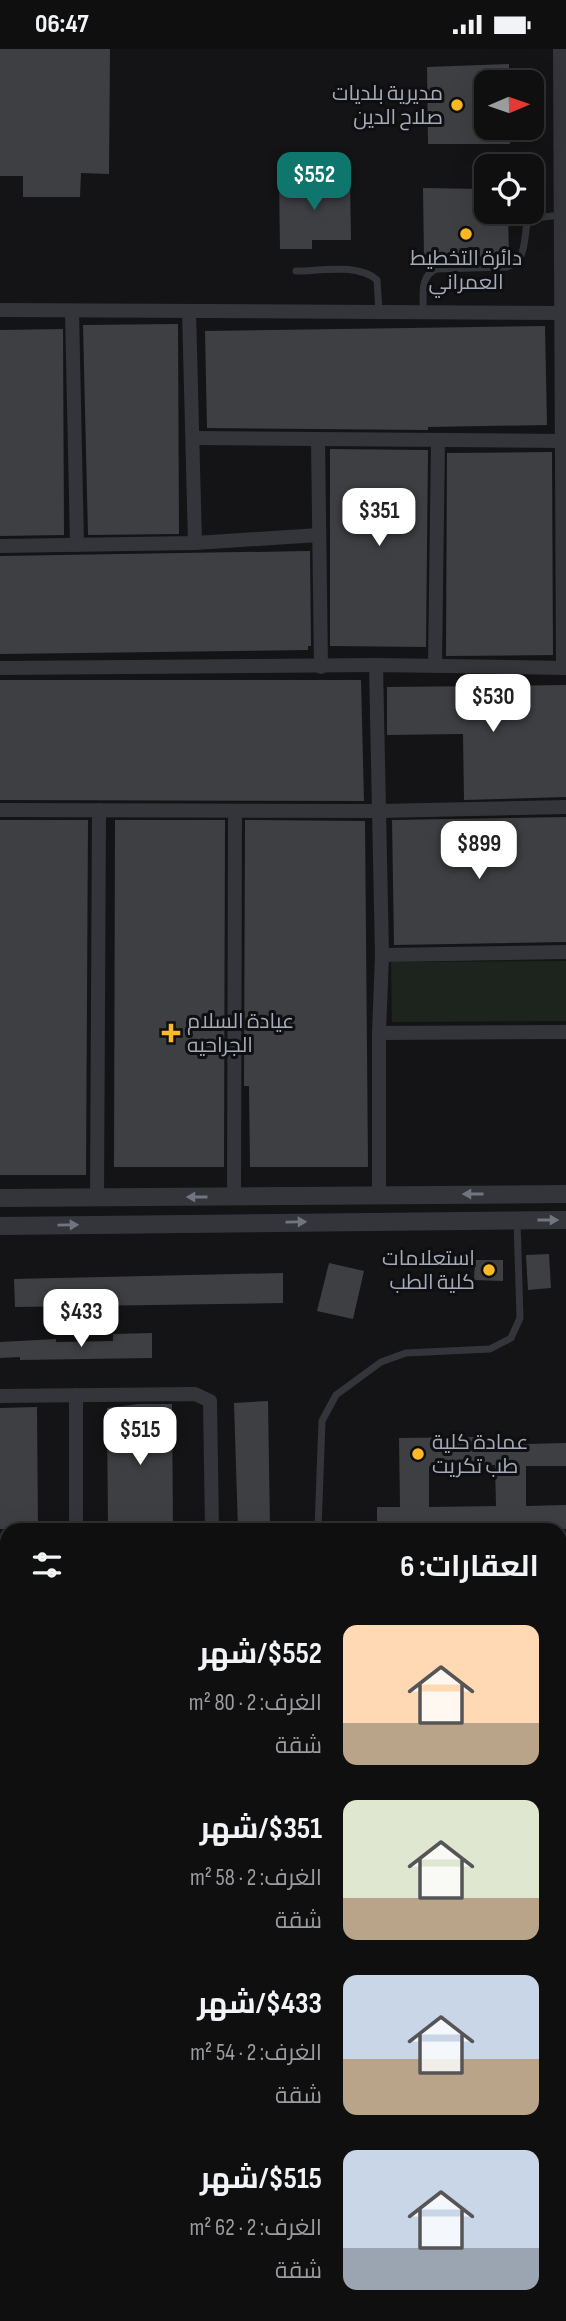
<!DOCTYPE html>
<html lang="ar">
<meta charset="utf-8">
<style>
:root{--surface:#0f0f10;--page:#1d1d1e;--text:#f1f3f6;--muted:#9b9c9f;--line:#2f2f30;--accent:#0f766e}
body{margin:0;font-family:"Sofia Sans Condensed",Cairo,sans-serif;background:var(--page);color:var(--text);direction:rtl;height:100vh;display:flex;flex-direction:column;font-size:26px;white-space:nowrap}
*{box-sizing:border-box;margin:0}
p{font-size:23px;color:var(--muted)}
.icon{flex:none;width:38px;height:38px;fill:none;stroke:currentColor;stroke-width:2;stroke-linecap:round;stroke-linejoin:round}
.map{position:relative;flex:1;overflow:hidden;direction:ltr}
.drawer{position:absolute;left:0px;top:1474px;width:567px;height:800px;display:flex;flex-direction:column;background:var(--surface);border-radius:21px 21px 0 0;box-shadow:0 7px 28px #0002,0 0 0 2px var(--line);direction:rtl}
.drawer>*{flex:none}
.needle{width:46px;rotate:88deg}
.tools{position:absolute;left:474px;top:21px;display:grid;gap:14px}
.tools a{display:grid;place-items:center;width:70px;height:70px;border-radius:14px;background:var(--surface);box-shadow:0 7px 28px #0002,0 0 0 2px var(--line);font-size:35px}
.price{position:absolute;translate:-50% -60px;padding:0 16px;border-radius:14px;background:#fff;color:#222;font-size:23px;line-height:46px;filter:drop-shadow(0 2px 4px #0008)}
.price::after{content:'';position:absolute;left:50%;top:42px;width:21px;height:16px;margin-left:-10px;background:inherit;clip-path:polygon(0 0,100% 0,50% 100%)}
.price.selected{background:var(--accent);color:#fff}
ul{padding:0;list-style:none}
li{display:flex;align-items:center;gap:21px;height:175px;padding:0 28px}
li span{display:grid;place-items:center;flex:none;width:196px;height:140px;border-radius:14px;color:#555}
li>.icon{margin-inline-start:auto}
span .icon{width:84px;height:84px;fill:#fffc;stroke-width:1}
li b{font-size:30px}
h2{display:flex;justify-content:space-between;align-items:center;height:84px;padding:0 28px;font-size:30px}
.status{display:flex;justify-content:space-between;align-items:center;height:49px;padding:0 35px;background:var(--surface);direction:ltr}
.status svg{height:19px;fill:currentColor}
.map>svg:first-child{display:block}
.built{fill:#202023}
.green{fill:#1c241d}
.building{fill:#3e3f43;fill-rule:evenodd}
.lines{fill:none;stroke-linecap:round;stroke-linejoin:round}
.service{stroke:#34353b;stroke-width:7}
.minor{stroke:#34353b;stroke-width:14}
.tertiary{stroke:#34353b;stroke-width:18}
.oneway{fill:#72757f}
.poi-dot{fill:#fdba24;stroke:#0f0f11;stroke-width:2.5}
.labels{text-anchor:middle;stroke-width:6;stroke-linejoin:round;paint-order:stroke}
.poi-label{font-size:21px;fill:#a4aab7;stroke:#0f0f11;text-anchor:end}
</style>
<div class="status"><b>06:47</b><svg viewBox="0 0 49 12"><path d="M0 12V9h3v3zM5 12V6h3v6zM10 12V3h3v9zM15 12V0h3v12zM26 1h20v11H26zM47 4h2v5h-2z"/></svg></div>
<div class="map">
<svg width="566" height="2272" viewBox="0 0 566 2272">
<rect width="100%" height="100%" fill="#141416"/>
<rect class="built" x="560" y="1695" width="6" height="497"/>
<polygon class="green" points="566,912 566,972 392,973 391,913"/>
<g class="building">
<polygon points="0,0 110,0 109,125 81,124 80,148 23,148 23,127 0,127"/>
<polygon points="509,15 509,33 486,33 486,79 510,79 510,95 428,95 427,18"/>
<polygon points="279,130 350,130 351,191 312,191 312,200 280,200"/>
<polygon points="423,139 486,140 486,163 508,163 509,208 424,208"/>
<polygon points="178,275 179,485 88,486 83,276"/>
<polygon points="545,277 547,376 428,378 428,381 207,379 205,282"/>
<polygon points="63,280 64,486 0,487 0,281"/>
<polygon points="330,400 428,401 426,598 330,597"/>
<polygon points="552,403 553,606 446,607 447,404"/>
<polygon points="310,502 311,597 308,597 308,601 0,605 0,507"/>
<polygon points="0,631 361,631 364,752 0,751"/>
<polygon points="566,636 566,748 464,751 463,685 387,686 387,638"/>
<polygon points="566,768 566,893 394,896 392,771"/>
<polygon points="0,771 88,771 86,1126 0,1126"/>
<polygon points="115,771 225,771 224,1118 114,1118"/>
<polygon points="245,771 365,772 368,1118 250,1118 249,1037 244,1037"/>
<polygon points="549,1205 551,1239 528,1241 526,1206"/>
<polygon points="475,1211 503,1211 503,1232 474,1231"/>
<polygon points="329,1214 364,1222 353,1270 317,1262"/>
<polygon points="283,1224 283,1254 15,1258 14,1230"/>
<polygon points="152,1284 152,1309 20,1311 20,1308 0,1309 0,1293 56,1290 56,1293 113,1292 113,1285"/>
<polygon points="268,1352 270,1480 238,1480 234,1354"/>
<polygon points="138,1355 172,1355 173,1480 108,1480 107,1359"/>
<polygon points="37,1358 38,1480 0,1480 0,1359"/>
<path d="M484 1388V1396L566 1394V1417H526V1457L566 1456V1480H377V1458H400L399 1389ZM495 1416 496 1457 429 1458V1417Z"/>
</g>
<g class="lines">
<g class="service">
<path d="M296 222C320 222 358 214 377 231L379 263"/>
<path d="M423 263C424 246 419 228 436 220L507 218C528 211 523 189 528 170L560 166"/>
<polyline points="318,1480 322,1372 336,1346 381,1313 406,1304 490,1300 511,1289 520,1269 517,1172"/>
<polyline points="0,1725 7,1725"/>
<polyline points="0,2042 7,2042"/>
<polyline points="560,2184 566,2184"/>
</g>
<g class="minor">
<polyline points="560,0 563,619"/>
<polyline points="0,261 561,264"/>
<polyline points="72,262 77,496"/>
<polyline points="189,262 195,494"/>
<polyline points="193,389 562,392"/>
<polyline points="318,391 321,618"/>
<polyline points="0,497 195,494 319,486"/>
<polyline points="435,616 438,391"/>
<polyline points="0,619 376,616"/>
<polyline points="0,761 379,762 566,758"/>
<polyline points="382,906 566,903"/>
<polyline points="379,984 566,983"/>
<polyline points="379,1145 379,984 382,906 376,616 566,619"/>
<polyline points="97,1148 99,761"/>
<polyline points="234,1148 235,762"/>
<polyline points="76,1346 76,1480"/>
<polyline points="0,1347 195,1345 210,1352 212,1480"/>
<polyline points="0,1678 7,1678"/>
<polyline points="0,2205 7,2205"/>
<polyline points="560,2206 566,2206"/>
<polyline points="20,2266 21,2272"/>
<polyline points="479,2266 480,2272"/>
<polyline points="196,2272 198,2266"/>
</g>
<g class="tertiary">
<polyline points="0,1149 566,1145"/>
<polyline points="0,1177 566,1171"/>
</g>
</g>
<defs><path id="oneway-solid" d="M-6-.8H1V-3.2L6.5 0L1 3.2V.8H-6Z" transform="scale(1.75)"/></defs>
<g class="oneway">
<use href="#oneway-solid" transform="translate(473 1145) rotate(180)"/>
<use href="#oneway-solid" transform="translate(197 1148) rotate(-180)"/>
<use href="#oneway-solid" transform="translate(548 1171)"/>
<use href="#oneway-solid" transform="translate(296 1173) rotate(-1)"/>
<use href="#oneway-solid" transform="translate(68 1176) rotate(-1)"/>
</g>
<g class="poi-dot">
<circle cx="457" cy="56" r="7"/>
<circle cx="466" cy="185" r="7"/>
<path d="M167.5 973.5h7v7h7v7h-7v7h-7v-7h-7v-7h7z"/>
<circle cx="489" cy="1221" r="7"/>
<circle cx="418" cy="1405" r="7"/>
</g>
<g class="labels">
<g class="poi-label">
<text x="443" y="51">مديرية بلديات<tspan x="443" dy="24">صلاح الدين</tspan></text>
<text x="466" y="216" text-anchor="middle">دائرة التخطيط<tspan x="466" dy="24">العمراني</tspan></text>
<text x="187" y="979" text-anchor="start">عيادة السلام<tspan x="187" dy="24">الجراحيه</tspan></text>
<text x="475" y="1216">استعلامات<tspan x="475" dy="24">كلية الطب</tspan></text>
<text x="432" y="1400" text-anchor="start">عمادة كلية<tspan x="432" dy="24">طب تكريت</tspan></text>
</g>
</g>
</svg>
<div class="tools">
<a><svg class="needle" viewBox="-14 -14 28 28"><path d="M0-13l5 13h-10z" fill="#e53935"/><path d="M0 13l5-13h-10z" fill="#9b9c9f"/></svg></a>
<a><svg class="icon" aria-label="locate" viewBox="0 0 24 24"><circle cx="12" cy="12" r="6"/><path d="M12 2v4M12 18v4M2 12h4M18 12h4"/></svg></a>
</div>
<b class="price selected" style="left:314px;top:163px">$552</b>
<b class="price" style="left:379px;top:499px">$351</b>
<b class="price" style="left:493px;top:685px">$530</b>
<b class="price" style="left:479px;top:832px">$899</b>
<b class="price" style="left:81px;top:1300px">$433</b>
<b class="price" style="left:140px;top:1418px">$515</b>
<section class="drawer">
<h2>العقارات: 6<svg class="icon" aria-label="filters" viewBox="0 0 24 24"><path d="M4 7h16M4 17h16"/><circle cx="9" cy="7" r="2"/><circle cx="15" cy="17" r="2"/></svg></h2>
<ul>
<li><span style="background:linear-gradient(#ffd9b3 70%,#b9a48a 0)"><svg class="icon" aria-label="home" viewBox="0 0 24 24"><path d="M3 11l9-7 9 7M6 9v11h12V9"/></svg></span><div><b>$552/شهر</b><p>الغرف: 2 · 80 m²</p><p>شقة</p></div></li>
<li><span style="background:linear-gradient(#dfe7d0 70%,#b9a48a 0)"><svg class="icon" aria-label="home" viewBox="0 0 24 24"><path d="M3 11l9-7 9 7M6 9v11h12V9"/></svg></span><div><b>$351/شهر</b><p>الغرف: 2 · 58 m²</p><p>شقة</p></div></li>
<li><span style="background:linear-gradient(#c9d6e8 60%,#b9a48a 0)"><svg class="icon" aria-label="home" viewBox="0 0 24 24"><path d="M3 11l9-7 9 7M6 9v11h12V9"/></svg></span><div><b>$433/شهر</b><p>الغرف: 2 · 54 m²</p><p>شقة</p></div></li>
<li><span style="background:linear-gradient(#c9d6e8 70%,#9aa5b1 0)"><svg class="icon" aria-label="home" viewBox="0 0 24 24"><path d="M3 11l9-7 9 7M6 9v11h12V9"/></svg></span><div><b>$515/شهر</b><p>الغرف: 2 · 62 m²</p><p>شقة</p></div></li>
</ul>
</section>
</div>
